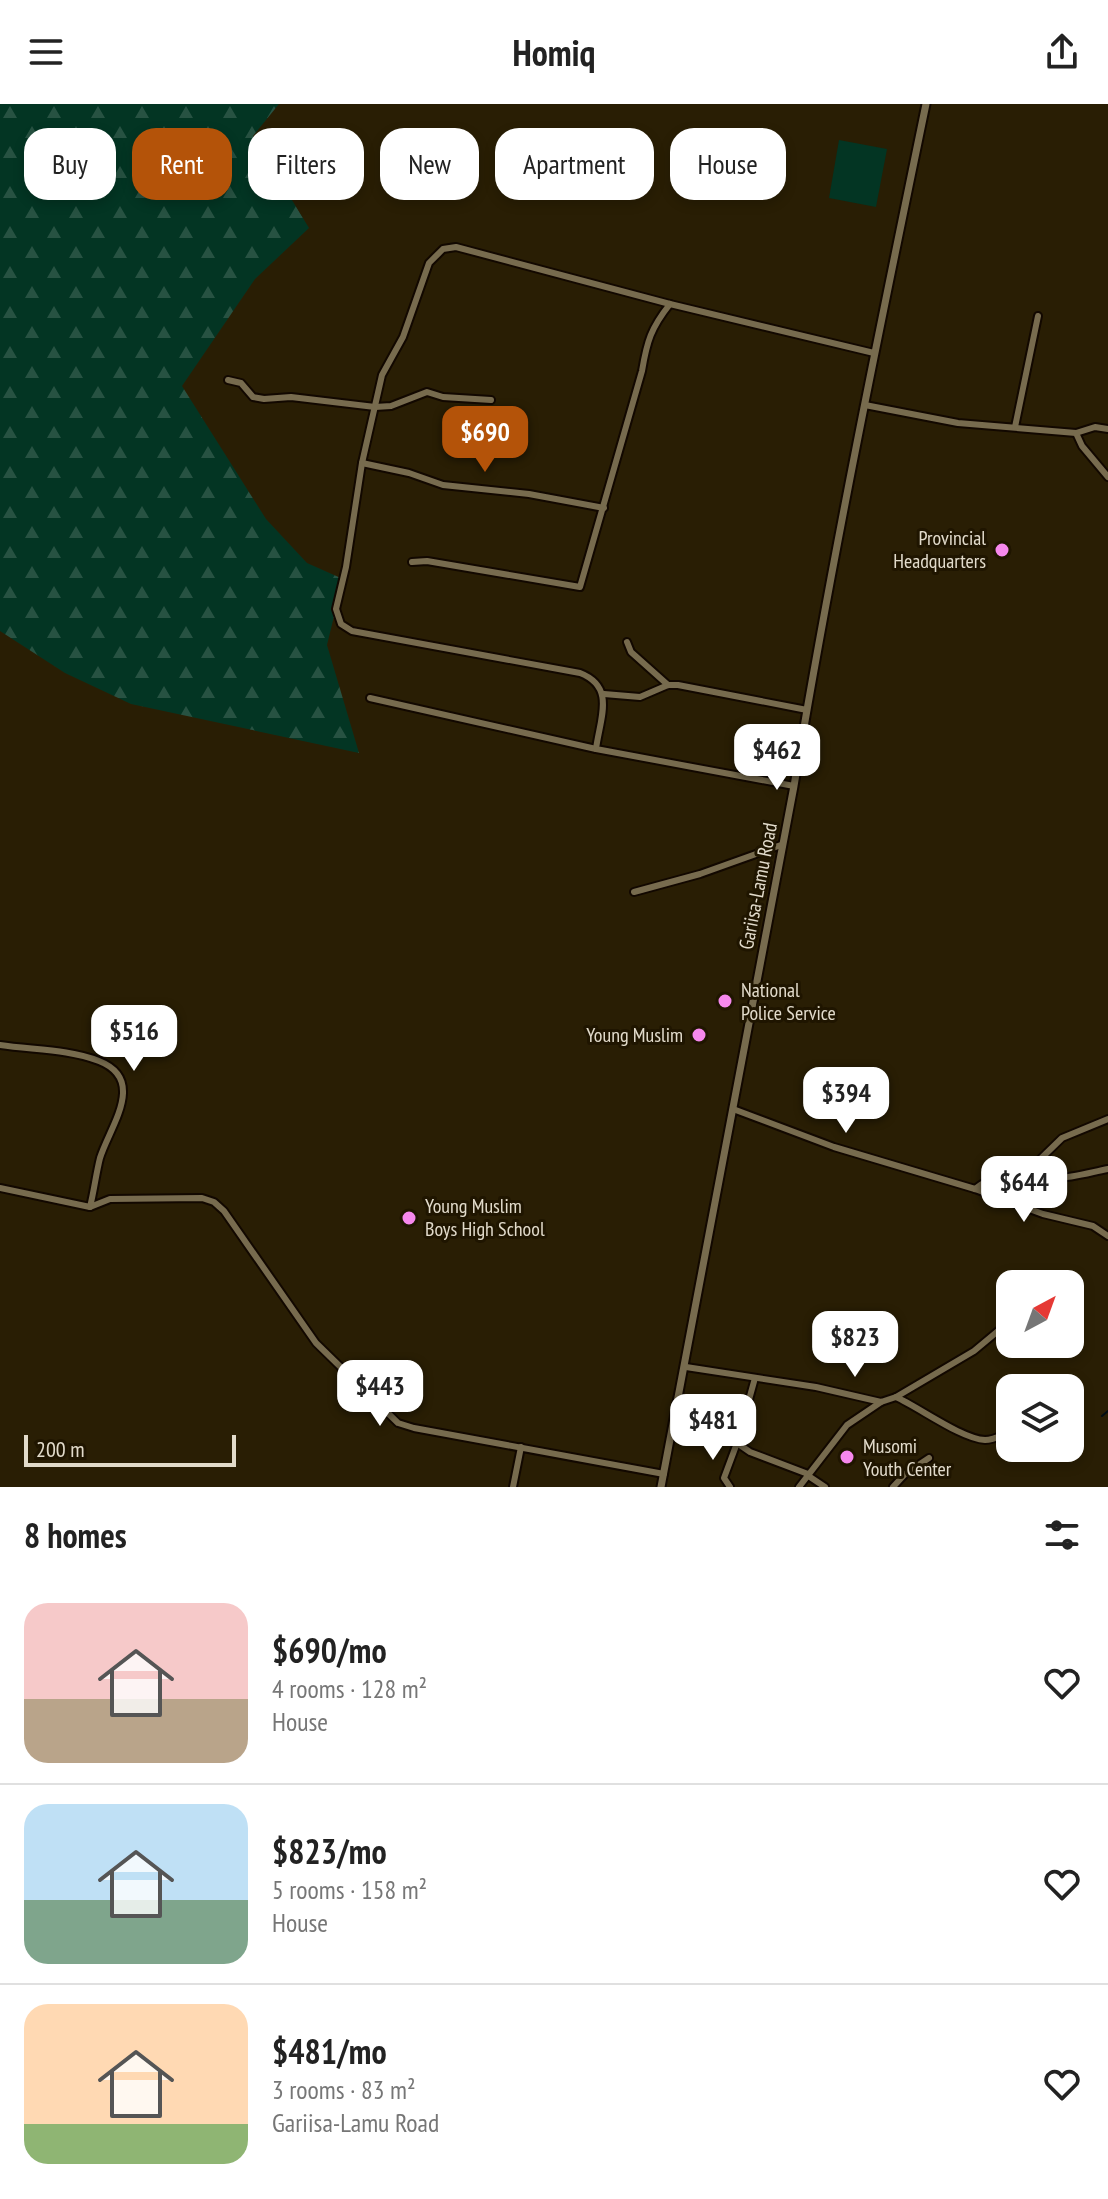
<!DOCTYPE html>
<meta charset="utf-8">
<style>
:root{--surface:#fff;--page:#f2f2f2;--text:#222;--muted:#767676;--line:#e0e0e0;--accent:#b45309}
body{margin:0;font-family:"PT Sans Narrow",sans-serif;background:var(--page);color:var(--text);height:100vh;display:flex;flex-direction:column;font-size:30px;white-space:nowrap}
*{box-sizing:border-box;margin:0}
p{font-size:26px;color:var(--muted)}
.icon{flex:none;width:44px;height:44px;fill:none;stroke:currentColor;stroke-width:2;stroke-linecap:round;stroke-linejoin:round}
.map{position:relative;height:1383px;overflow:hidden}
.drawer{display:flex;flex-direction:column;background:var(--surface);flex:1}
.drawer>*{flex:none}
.hud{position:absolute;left:24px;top:24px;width:1060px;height:72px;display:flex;gap:16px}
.needle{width:52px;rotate:41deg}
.fabs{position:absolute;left:996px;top:1166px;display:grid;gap:16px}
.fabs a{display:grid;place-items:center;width:88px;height:88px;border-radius:16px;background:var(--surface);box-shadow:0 4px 12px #0003;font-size:40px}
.scale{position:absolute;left:24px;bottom:20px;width:212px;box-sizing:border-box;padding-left:8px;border:4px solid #e2dbcb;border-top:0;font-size:22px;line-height:28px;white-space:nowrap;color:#e2dbcb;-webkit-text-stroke:6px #1f1500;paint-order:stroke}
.price{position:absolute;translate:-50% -68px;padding:0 18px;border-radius:16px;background:#fff;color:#222;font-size:26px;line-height:52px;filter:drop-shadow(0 2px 4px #0008)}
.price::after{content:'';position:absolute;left:50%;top:48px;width:24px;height:18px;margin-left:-12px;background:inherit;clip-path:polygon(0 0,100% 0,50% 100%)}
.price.selected{background:var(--accent);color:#fff}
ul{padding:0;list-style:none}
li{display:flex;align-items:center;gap:24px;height:200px;padding:0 24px}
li+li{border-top:2px solid var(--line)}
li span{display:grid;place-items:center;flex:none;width:224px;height:160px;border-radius:24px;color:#555}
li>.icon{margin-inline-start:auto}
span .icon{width:96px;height:96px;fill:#fffc;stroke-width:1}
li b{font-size:34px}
h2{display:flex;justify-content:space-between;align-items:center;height:96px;padding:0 24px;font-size:34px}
.tag{padding:0 28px;border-radius:24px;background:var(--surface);box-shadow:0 4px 12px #0003;font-size:28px;line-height:72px}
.tag.selected{background:var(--accent);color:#fff}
header{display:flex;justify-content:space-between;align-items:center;height:104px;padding:0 24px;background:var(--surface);font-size:36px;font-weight:800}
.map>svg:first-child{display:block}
.forest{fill:url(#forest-firs)}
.pitch{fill:#033523}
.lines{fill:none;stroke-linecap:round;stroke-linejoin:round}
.stream{stroke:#000d14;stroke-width:2}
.minor-casing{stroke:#120800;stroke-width:10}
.tertiary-casing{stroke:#120800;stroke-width:11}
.minor{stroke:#776b4e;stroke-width:6}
.tertiary{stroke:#776b4e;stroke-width:7}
.poi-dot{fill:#f688ed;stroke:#1f1500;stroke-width:3}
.labels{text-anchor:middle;stroke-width:6;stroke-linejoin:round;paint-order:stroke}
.poi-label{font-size:20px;fill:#e2dbcb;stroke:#1f1500;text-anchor:start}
.street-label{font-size:20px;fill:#e2dbcb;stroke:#1f1500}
</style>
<header><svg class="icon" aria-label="menu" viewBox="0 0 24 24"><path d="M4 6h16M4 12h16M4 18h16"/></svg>Homiq<svg class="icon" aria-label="share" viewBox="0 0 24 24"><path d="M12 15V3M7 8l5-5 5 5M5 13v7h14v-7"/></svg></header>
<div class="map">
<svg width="1108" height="1383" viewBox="0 0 1108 1383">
<defs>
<pattern id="forest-firs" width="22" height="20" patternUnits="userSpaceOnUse" patternTransform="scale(2)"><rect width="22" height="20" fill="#033523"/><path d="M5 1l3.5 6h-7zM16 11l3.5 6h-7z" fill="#275242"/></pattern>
</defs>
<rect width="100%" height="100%" fill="#291e04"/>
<polygon class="forest" points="0,0 279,0 253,32 309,124 255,175 182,282 266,415 307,459 343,475 327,541 359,649 131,600 65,569 0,527"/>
<polygon class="pitch" points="839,36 887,45 876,103 829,94"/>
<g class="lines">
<polyline class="stream" points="1102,1312 1108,1307"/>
<g class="minor-casing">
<g id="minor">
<polyline points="228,276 241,279 253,293 264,295 291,293 375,303 391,302 427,288 443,293 491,296"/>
<polyline points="865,301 958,319 1076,329 1095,323 1108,325"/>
<polyline points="1015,323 1038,212"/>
<polyline points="1076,329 1082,342 1108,373"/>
<polyline points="362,359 409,369 443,381 529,390 604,404"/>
<path d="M412 458 427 457 580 483 642 267C647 237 651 224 670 200"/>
<polyline points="627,538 631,548 668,581"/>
<polyline points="604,590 640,593 668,581 678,581 807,606"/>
<polyline points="370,594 596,645"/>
<path d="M794 682 596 645C600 614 616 583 580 569L352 527 341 520 336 505 346 463 362 359 382 271 403 233 429 159 443 145 456 143 670 200 874 249"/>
<polyline points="634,788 700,770 781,741"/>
<path d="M0 941C33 946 68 945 99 957 147 976 110 1022 100 1054 96 1070 94 1087 90 1103"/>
<polyline points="733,1005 834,1043 975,1085 1043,1110 1093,1122 1108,1132"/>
<polyline points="1024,1071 1062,1034 1108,1015"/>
<polyline points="0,1084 90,1103 110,1095 202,1094 214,1098 224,1107 316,1239 398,1319 414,1324 664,1370"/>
<path d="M975 1085C998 1065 1028 1074 1056 1074 1073 1074 1092 1068 1108 1065"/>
<polyline points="686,1263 816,1283 881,1298 896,1293 974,1247 1010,1217"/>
<polyline points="755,1274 737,1339 750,1348 808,1370"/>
<path d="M896 1293C920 1304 962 1335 985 1336 994 1336 1002 1331 1010 1328"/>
<polyline points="807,1371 825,1383"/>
<polyline points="513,1383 521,1343"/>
<polyline points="730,1383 724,1374 737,1339"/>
<polyline points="799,1383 847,1321 881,1298"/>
<polyline points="893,1383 905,1370 929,1354"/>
</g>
</g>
<g class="tertiary-casing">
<path id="tertiary" d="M661 1383 794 682C832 454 879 227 926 0"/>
</g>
<use href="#minor" class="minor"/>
<use href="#tertiary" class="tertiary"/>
</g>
<g class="poi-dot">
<circle cx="1002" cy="446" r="8"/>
<circle cx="725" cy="897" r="8"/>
<circle cx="699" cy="931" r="8"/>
<circle cx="409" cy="1114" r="8"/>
<circle cx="847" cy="1353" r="8"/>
</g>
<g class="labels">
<g class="poi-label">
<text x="986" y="441" text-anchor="end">Provincial<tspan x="986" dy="23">Headquarters</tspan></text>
<text x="741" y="893">National<tspan x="741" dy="23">Police Service</tspan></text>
<text x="683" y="938" text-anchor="end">Young Muslim</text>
<text x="425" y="1109">Young Muslim<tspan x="425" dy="23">Boys High School</tspan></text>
<text x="863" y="1349">Musomi<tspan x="863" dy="23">Youth Center</tspan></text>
</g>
<g class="street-label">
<text transform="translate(758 782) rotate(-79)" y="7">Gariisa-Lamu Road</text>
</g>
</g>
</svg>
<div class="fabs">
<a><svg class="needle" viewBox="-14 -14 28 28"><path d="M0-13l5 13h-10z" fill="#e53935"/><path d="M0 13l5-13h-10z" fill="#767676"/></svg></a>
<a><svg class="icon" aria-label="layers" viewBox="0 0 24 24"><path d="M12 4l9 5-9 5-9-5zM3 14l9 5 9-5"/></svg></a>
</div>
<div class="scale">200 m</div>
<b class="price selected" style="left:485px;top:370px">$690</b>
<b class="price" style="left:777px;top:688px">$462</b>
<b class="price" style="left:134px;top:969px">$516</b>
<b class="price" style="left:846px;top:1031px">$394</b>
<b class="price" style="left:1024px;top:1120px">$644</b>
<b class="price" style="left:855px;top:1275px">$823</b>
<b class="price" style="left:380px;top:1324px">$443</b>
<b class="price" style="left:713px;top:1358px">$481</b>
<div class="hud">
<a class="tag">Buy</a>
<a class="tag selected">Rent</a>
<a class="tag">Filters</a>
<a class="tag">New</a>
<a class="tag">Apartment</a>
<a class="tag">House</a>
</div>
</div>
<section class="drawer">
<h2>8 homes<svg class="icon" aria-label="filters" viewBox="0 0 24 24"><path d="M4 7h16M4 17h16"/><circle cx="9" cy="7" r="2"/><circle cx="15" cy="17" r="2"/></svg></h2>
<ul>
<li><span style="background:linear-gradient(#f6c9c9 60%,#b9a48a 0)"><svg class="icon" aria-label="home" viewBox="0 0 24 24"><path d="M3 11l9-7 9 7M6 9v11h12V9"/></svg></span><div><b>$690/mo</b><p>4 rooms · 128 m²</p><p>House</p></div><svg class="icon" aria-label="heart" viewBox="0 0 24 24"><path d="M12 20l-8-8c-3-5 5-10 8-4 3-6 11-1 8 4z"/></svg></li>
<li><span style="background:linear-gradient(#bfe0f5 60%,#7fa58c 0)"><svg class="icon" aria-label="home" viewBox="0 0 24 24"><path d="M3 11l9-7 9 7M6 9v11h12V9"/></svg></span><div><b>$823/mo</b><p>5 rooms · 158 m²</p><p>House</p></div><svg class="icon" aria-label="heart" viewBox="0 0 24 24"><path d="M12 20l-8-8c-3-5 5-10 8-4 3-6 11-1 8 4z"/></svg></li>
<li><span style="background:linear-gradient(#ffd9b3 75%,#8fb573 0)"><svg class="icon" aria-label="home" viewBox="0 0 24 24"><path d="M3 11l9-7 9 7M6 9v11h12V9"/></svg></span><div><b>$481/mo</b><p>3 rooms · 83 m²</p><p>Gariisa-Lamu Road</p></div><svg class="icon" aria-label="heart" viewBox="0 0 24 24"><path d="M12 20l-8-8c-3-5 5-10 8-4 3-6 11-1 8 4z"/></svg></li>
</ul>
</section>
